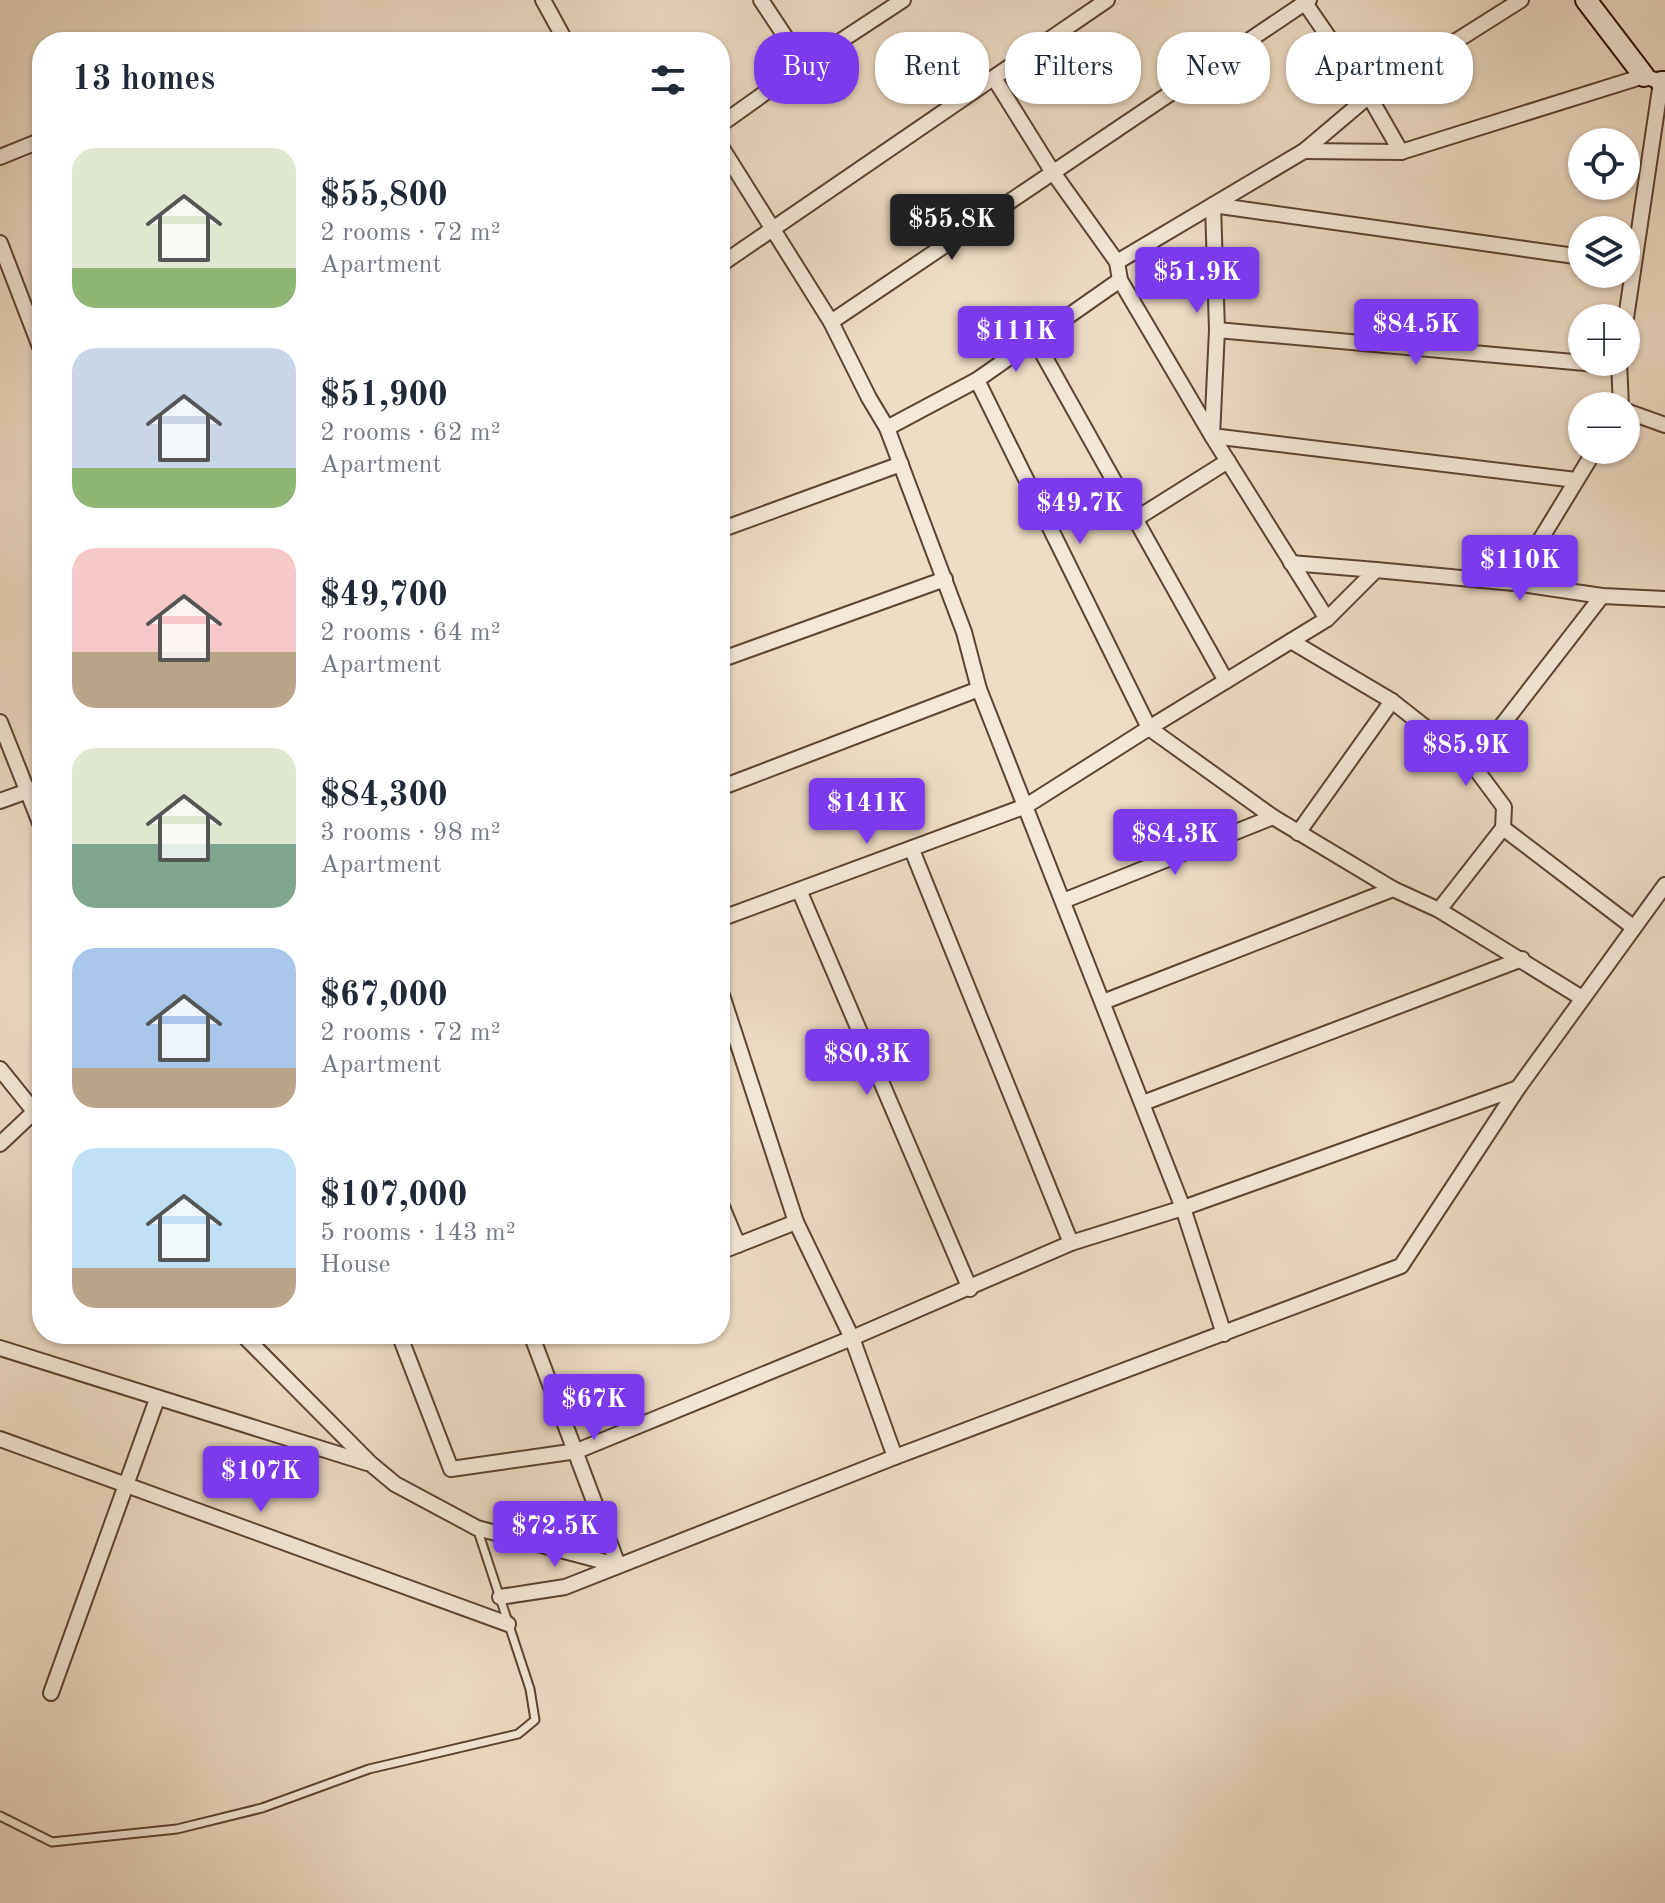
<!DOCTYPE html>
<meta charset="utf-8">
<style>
:root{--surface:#fff;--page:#f6f6f7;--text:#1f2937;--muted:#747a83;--accent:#7c3aed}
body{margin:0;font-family:"Old Standard TT",serif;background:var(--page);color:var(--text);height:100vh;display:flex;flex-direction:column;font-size:30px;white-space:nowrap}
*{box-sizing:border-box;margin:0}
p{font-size:26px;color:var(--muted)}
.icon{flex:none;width:44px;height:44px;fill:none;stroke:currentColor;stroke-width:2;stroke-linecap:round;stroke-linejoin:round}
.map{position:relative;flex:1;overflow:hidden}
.side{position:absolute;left:32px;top:32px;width:698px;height:1312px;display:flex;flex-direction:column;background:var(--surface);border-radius:32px;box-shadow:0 2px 6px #0004}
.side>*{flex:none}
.top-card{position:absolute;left:754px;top:32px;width:760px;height:72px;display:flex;gap:16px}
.buttons{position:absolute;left:1568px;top:128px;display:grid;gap:16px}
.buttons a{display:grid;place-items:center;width:72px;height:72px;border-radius:50%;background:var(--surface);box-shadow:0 2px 6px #0004;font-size:40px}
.price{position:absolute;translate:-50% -68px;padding:0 18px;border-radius:8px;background:var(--accent);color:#fff;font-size:26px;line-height:52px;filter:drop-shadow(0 2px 4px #0008)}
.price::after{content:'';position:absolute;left:50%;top:48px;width:24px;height:18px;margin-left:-12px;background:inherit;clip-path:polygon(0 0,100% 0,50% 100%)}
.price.selected{background:#222;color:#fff}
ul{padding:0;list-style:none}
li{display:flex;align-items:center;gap:24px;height:200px;padding:0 40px}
li span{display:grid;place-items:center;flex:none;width:224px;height:160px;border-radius:24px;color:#555}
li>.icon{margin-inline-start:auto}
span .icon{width:96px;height:96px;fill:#fffc;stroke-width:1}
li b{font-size:34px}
h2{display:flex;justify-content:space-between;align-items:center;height:96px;padding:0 40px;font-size:34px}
.chip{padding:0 28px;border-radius:32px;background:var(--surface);box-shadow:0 2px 6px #0004;font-size:28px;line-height:72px}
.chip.selected{background:var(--accent);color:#fff}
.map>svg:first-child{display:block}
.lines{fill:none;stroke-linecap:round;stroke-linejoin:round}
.lane-casing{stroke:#5d4331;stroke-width:11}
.street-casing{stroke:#5d4331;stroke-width:18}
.secondary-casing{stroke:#2d1000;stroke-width:24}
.lane{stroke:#f4e9d9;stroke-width:7}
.street{stroke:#f4e9d9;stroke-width:14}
.secondary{stroke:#f4e9d9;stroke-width:20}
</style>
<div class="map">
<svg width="1665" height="1903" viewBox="0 0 1665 1903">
<rect width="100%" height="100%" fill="#eeddc5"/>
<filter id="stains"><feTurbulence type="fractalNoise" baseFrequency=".0025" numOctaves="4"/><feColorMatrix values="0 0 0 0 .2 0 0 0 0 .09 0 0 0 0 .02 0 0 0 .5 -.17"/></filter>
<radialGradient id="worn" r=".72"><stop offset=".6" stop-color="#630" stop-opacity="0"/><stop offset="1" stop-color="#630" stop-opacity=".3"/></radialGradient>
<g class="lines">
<g class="lane-casing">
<polyline id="lane" points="0,1816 52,1842 177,1829 262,1808 369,1769 518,1734 535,1720 530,1689 477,1528"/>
</g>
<g class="street-casing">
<g id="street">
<polyline points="543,0 566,42"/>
<polyline points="761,0 804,65"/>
<polyline points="1303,0 1369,96 1401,152 1644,76 1661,82 1626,318"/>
<polyline points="720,125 804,65 903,0"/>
<polyline points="720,145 831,322 869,398 887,428 964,632 979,689 1183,1208 1224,1334"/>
<polyline points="1304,151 1401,152"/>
<polyline points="0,157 42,140"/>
<polyline points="0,243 42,352"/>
<polyline points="1117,262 1304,151 1369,96 1521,0"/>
<polyline points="720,265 1107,0"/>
<polyline points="831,322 1309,0"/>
<polyline points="1217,330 1618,366"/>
<polyline points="1034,338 1226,681"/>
<polyline points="1619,362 1621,406"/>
<polyline points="977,380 1149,728 1327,619 1212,436 1120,280 1117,262 1052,171 994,78"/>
<polyline points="1626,411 1665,425"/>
<polyline points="887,428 977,380 1120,280"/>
<polyline points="1576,480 1212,436 1217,330 1213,205 1582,257"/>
<polyline points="1134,520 1228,461"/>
<polyline points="720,530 901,464"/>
<polyline points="1291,563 1376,570 1327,619"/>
<polyline points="1376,570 1514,583 1602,596 1665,599"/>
<polyline points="1514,583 1595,450"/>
<polyline points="1291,641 1392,701 1472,764 1504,807 1503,828 1633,927"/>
<polyline points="720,660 945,579"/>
<polyline points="0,722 42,828"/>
<polyline points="1472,764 1602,596"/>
<polyline points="720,788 979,689"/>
<polyline points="0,801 42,786"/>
<polyline points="1298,833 1392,701"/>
<polyline points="912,850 1071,1243"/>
<polyline points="799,890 970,1289"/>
<polyline points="1063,901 1273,817"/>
<polyline points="1439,910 1503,828"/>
<polyline points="720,919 1026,806 1149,728 1273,817 1393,889 1439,910 1582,998"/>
<polyline points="720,989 796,1222 852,1338 895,1457"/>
<polyline points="1103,1002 1393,889"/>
<polyline points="0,1069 42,1121"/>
<polyline points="1143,1103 1522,959"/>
<polyline points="0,1144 34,1112"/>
<polyline points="720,1202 738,1245"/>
<polyline points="720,1252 796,1222"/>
<polyline points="242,1334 371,1464 395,1484 477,1528 617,1565"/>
<polyline points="399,1334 451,1469 577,1451 852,1338 1071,1243 1183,1208 1518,1088 1665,885"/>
<polyline points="531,1334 618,1565"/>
<polyline points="0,1348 367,1463"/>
<polyline points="0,1439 508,1624"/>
<polyline points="500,1597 565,1587 895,1457 1401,1266 1518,1088"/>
<polyline points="51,1693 157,1399"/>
</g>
</g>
<g class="secondary-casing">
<g id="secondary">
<polyline points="1586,0 1644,76"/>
<polyline points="1661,82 1665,82"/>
</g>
</g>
<use href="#lane" class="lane"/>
<use href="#street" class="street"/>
<use href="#secondary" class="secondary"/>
</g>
<rect width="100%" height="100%" filter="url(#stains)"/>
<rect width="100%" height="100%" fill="url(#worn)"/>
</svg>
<div class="buttons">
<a><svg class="icon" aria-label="locate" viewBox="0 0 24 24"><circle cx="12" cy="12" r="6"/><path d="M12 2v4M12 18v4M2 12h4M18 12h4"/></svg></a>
<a><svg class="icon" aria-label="layers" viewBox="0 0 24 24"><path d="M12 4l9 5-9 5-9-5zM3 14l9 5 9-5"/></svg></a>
<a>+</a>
<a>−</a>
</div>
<b class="price selected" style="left:952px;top:262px">$55.8K</b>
<b class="price" style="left:1197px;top:315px">$51.9K</b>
<b class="price" style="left:1416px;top:367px">$84.5K</b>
<b class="price" style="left:1016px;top:374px">$111K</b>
<b class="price" style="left:1080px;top:546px">$49.7K</b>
<b class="price" style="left:1520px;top:603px">$110K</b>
<b class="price" style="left:1466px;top:788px">$85.9K</b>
<b class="price" style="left:867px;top:846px">$141K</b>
<b class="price" style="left:1175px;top:877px">$84.3K</b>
<b class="price" style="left:867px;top:1097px">$80.3K</b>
<b class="price" style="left:594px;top:1442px">$67K</b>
<b class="price" style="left:261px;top:1514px">$107K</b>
<b class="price" style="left:555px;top:1569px">$72.5K</b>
<div class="top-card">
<a class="chip selected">Buy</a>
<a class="chip">Rent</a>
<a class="chip">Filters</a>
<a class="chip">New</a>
<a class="chip">Apartment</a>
</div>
<section class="side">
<h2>13 homes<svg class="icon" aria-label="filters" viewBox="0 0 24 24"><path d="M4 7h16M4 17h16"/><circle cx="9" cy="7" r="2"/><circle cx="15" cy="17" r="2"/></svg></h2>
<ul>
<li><span style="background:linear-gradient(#dfe7d0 75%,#8fb573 0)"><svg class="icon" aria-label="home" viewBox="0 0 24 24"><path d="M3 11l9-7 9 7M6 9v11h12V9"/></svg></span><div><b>$55,800</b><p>2 rooms · 72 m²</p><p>Apartment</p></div></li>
<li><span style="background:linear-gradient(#c9d6e8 75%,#8fb573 0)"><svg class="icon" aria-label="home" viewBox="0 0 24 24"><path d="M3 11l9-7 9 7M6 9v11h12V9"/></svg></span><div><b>$51,900</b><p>2 rooms · 62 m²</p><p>Apartment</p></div></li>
<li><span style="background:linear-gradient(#f6c9c9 65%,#b9a48a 0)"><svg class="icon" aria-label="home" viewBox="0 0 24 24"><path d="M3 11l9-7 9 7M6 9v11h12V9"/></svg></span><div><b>$49,700</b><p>2 rooms · 64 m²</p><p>Apartment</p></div></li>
<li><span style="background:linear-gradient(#dfe7d0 60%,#7fa58c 0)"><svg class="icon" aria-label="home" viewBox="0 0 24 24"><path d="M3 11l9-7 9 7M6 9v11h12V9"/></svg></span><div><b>$84,300</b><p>3 rooms · 98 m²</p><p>Apartment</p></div></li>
<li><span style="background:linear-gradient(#a9c7e8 75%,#b9a48a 0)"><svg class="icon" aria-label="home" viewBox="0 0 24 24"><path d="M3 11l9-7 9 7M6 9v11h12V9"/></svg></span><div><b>$67,000</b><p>2 rooms · 72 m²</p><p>Apartment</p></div></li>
<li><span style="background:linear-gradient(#bfe0f5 75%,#b9a48a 0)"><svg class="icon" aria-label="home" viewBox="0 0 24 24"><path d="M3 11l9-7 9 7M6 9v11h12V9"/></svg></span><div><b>$107,000</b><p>5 rooms · 143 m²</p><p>House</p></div></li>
</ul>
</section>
</div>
